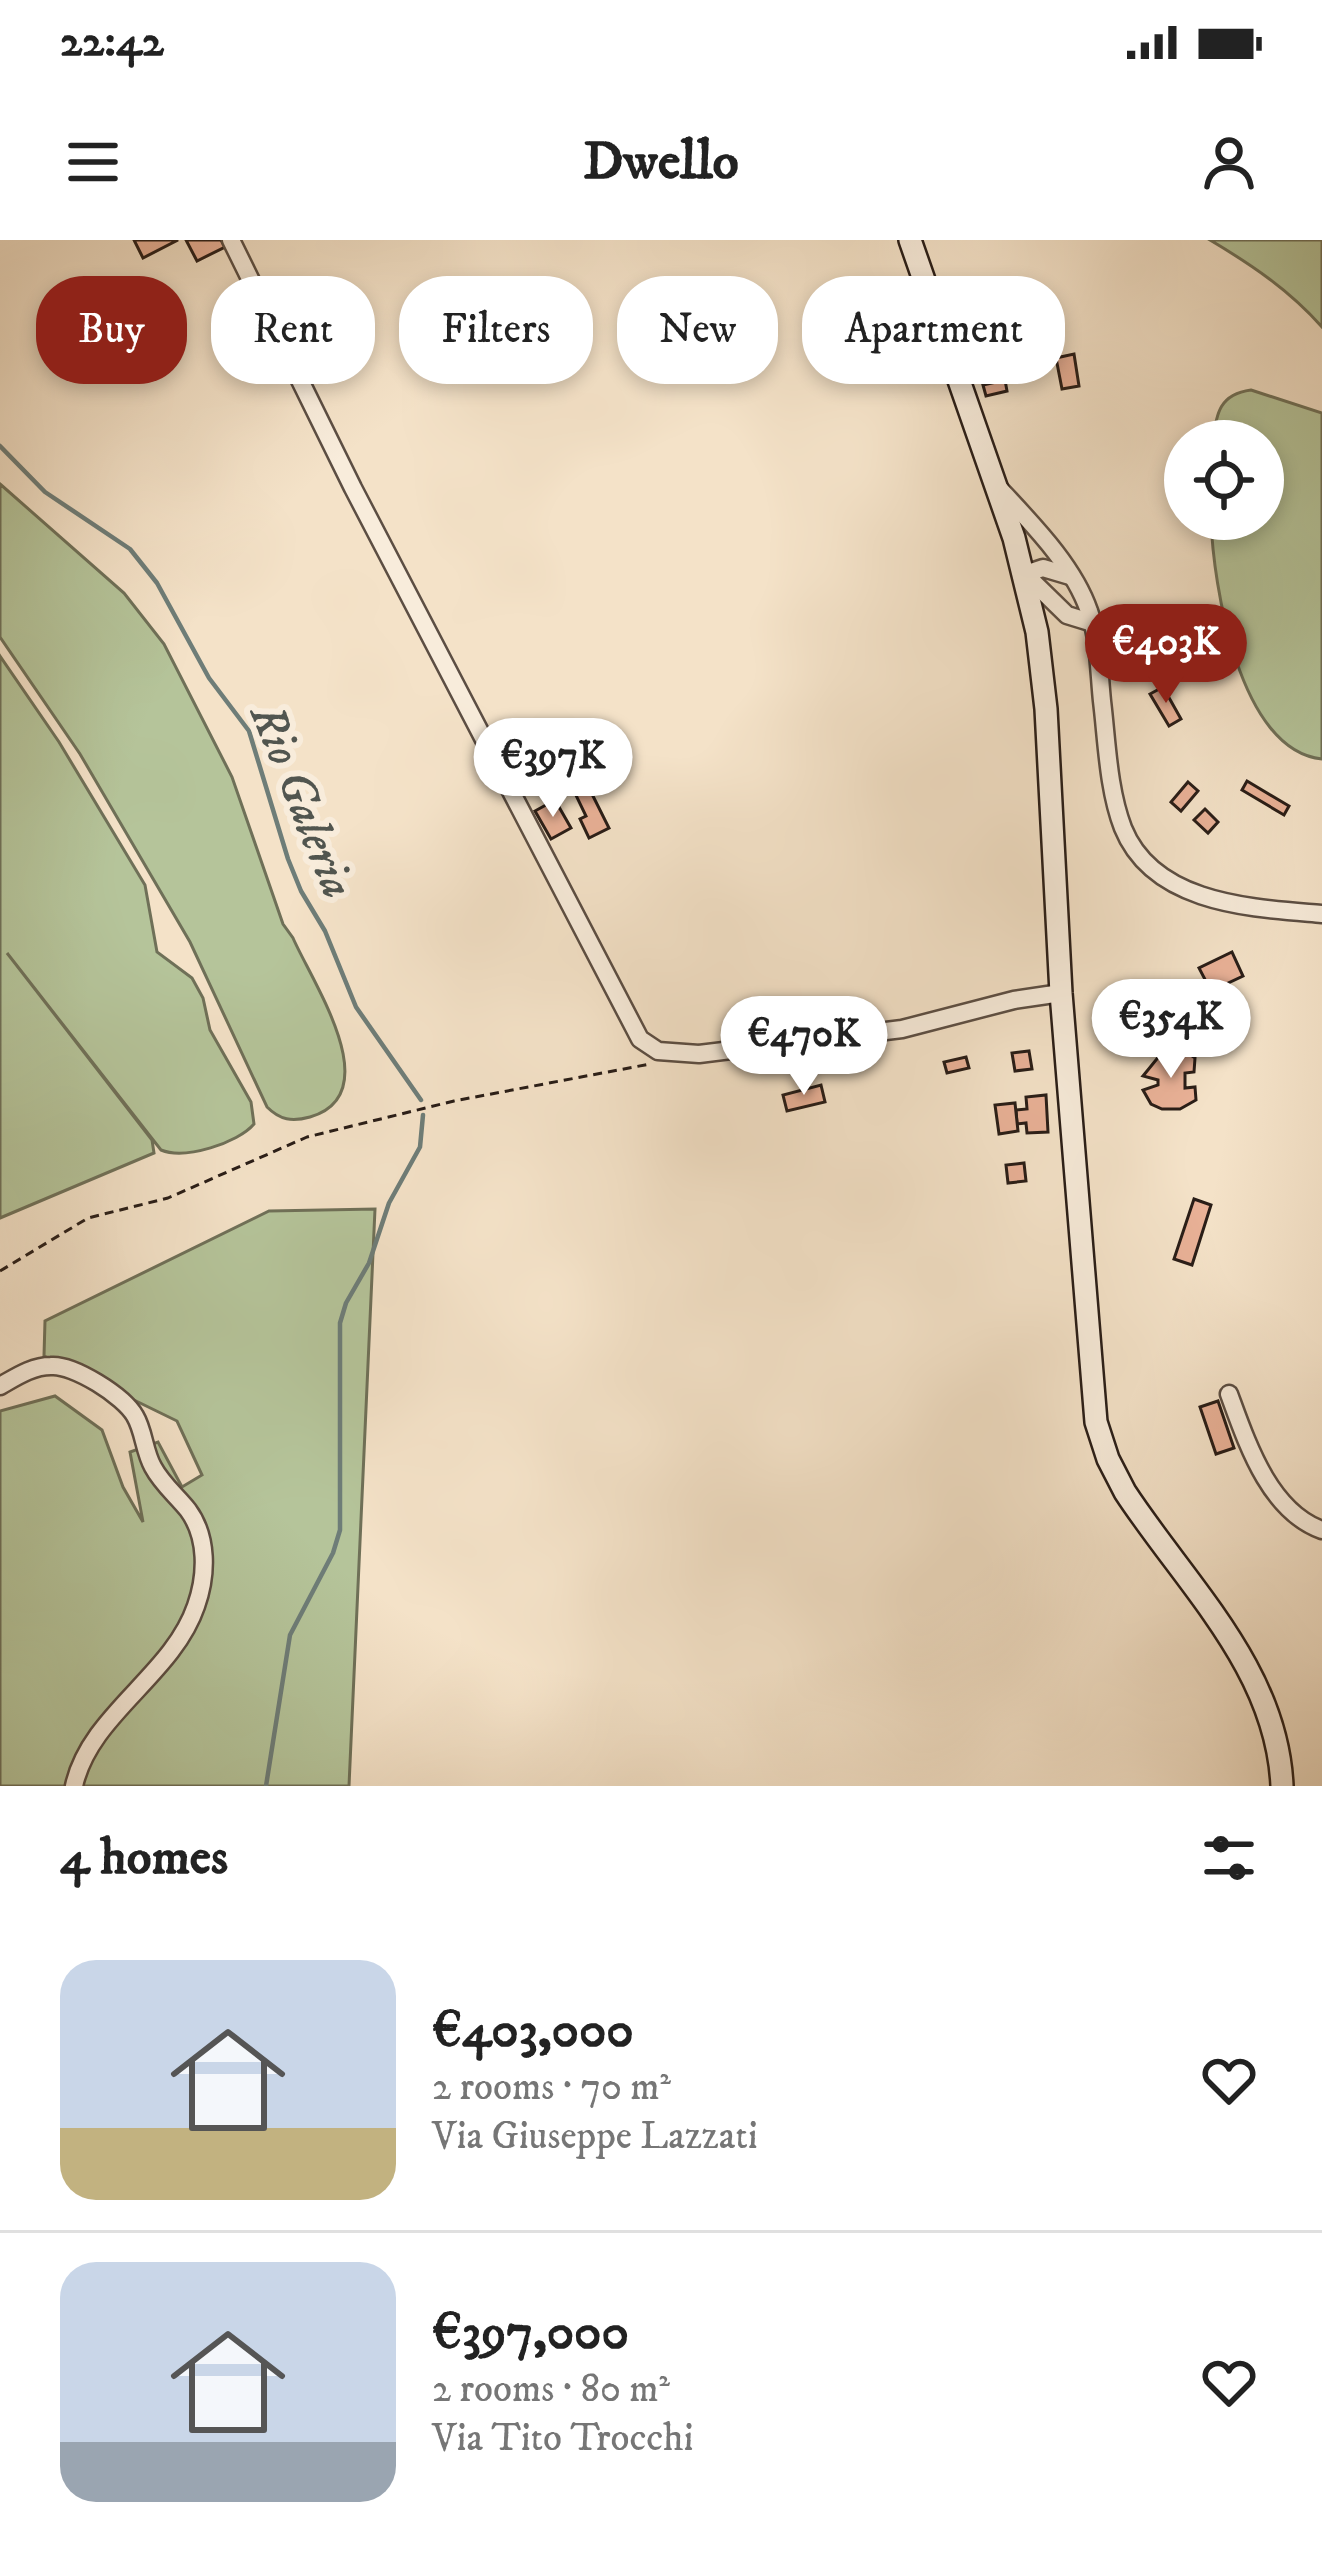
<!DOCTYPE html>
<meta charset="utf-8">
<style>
:root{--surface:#fff;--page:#f6f6f6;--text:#222;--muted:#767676;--line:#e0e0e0;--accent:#8f2418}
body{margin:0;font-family:"IM FELL DW Pica",serif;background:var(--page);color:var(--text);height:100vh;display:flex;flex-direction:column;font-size:45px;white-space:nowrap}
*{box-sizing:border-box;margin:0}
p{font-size:39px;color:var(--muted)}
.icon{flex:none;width:66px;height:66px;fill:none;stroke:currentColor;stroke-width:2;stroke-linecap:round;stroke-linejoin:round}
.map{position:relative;height:1546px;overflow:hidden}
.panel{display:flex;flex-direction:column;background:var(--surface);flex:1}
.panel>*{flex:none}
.banner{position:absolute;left:36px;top:36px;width:1251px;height:108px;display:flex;gap:24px}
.tools{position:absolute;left:1164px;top:180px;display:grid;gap:24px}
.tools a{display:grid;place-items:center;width:120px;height:120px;border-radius:50%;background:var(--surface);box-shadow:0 6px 18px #0003;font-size:60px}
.price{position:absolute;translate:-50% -102px;padding:0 27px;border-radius:42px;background:#fff;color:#222;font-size:39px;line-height:78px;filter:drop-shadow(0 3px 6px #0008)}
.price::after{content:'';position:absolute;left:50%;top:72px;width:36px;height:27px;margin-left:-18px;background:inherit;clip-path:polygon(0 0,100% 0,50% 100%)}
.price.active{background:var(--accent);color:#fff}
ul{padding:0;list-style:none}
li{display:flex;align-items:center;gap:36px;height:300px;padding:0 60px}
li+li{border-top:3px solid var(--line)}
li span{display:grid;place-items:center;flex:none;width:336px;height:240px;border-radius:36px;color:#555}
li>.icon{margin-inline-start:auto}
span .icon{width:144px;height:144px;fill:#fffc;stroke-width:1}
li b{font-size:51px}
h2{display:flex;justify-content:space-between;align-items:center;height:144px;padding:0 60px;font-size:51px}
.pill{padding:0 42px;border-radius:48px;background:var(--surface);box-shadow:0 6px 18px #0003;font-size:42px;line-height:108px}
.pill.active{background:var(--accent);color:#fff}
.status{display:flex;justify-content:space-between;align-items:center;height:84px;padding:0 60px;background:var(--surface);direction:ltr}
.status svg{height:33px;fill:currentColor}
header{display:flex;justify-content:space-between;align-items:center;height:156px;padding:0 60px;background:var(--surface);font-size:54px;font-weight:800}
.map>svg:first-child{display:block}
.green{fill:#b5c49a;stroke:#6f7058;stroke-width:3}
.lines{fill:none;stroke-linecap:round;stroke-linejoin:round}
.stream{stroke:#6e7d78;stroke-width:4.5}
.building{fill:#e9b197;stroke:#291d17;stroke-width:3}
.street-casing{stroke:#5c4e43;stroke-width:21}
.secondary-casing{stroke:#291d17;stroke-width:26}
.path{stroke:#291d17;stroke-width:3;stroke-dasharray:9 6;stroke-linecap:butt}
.street{stroke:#f8ecdb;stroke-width:16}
.secondary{stroke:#f8ecdb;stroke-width:21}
.labels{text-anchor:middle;stroke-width:12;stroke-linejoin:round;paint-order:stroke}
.water-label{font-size:48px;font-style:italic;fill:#51554f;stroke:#f8ecdb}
</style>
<div class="status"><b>22:42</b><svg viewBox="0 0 49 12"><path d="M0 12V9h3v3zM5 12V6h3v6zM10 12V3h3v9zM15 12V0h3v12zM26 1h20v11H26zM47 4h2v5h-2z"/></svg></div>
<header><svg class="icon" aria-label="menu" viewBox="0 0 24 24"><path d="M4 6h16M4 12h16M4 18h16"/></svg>Dwello<svg class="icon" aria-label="person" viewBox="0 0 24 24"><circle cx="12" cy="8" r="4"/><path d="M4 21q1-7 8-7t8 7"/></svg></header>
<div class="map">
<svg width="1322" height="1546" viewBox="0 0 1322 1546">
<rect width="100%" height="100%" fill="#f4e2c8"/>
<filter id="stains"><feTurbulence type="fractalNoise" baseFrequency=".00167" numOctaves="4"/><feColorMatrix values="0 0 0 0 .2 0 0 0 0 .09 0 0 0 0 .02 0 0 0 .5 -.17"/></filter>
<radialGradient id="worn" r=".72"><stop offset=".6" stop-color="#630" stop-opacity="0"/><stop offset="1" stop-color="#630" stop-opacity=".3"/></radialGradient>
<g class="green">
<path d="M1210 0H1322V87C1289 50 1252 25 1210 0Z"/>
<path d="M1251 150 1322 173V519C1239 511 1213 344 1211 279H1263V201H1213C1216 173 1220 154 1251 150Z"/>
<path d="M0 244 124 353 164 404 232 537 283 684 293 698C312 742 389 854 310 877 292 882 280 880 267 867L190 702 80 514 0 397Z"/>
<path d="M0 416 59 502 145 645 157 712 192 738 203 758 210 790 251 862 254 884C238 903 185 920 161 910L7 713 152 900 154 913 0 978Z"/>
<polygon points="375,969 349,1546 0,1546 0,1171 55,1156 102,1190 123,1247 143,1282 130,1212 158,1202 182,1247 202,1235 177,1181 44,1116 45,1081 269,971"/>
</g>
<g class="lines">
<g class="stream">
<polyline points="0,206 45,252 130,309 157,343 209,438 249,491 288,619 301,651 325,691 356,767 421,860"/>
<polyline points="266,1546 290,1395 333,1313 340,1290 340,1083 346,1063 369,1023 389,963 420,907 423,875"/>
</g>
</g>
<g class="building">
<polygon points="134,0 178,0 143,18"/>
<polygon points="186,0 221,0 225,7 197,21"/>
<polygon points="1074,114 1079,146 1062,149 1056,118"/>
<polygon points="1005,140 1007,151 986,156 983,145"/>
<polygon points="1163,447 1181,479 1169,486 1150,454"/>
<polygon points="584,538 609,588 589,598 580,579 586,576 571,545"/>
<polygon points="1247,541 1289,566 1284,575 1242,550"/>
<polygon points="1188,542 1198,551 1181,571 1171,562"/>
<polygon points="555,560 571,588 551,599 535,571"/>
<polygon points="1205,569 1218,582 1208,593 1194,580"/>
<polygon points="1232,712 1243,736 1211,751 1199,728"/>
<polygon points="1181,808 1195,818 1194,832 1185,833 1185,848 1195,847 1196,860 1180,869 1162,869 1151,864 1143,850 1158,845 1158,840 1143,836 1160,815"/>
<polygon points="1029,811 1032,829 1015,831 1012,813"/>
<polygon points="966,817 969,828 947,833 944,822"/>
<polygon points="821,845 825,862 787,871 783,855"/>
<polygon points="1046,855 1048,892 1027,893 1026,883 1017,884 1016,870 1027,869 1026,857"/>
<polygon points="1015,863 1018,891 999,894 995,865"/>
<polygon points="1024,923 1026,941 1008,943 1006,925"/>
<polygon points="1194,959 1211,965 1192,1025 1174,1019"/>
<polygon points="1218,1161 1234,1208 1216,1214 1200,1167"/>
</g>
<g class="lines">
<g class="street-casing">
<g id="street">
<polyline points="231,0 353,248 640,799 658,811 699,814 902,789 1014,760 1061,753"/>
<path d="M997 246C1030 282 1073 324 1089 371 1099 398 1099 432 1102 461 1107 502 1108 549 1123 588 1154 665 1253 668 1322 674"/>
<polyline points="1070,336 1043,328 1025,334 1067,375 1093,383"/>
<path d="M0 1146C16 1137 32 1126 51 1126 73 1124 124 1156 135 1176 144 1191 144 1211 153 1227 162 1244 176 1255 188 1270 208 1297 207 1335 196 1366 172 1436 90 1474 74 1546"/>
<path d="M1229 1154C1247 1203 1269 1271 1322 1290"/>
</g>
</g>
<g class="secondary-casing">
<path id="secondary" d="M910 0 1014 298 1037 392 1046 469 1061 753 1096 1182 1108 1219 1125 1252C1186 1345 1277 1429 1282 1546"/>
</g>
<polyline class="path" points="0,1031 88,978 168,958 307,897 454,861 650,824"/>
<use href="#street" class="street"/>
<use href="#secondary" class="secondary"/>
</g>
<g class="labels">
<g class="water-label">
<text transform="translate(304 560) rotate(68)" y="17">Rio Galeria</text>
</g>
</g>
<rect width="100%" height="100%" filter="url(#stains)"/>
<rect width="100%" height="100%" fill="url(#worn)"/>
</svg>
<div class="tools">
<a><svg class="icon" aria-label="locate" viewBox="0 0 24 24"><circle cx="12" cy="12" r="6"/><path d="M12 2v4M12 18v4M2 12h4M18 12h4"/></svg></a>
</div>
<b class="price active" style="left:1166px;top:466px">€403K</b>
<b class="price" style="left:553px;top:580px">€397K</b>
<b class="price" style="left:1171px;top:841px">€354K</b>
<b class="price" style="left:804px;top:858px">€470K</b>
<div class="banner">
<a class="pill active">Buy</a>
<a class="pill">Rent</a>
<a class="pill">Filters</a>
<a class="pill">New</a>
<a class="pill">Apartment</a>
</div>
</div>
<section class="panel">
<h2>4 homes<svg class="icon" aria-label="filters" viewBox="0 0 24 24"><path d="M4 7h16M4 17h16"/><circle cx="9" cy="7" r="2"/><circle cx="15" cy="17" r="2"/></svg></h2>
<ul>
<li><span style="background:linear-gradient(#c9d6e8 70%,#c2b280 0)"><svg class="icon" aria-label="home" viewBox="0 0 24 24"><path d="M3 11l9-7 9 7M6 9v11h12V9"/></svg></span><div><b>€403,000</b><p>2 rooms · 70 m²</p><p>Via Giuseppe Lazzati</p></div><svg class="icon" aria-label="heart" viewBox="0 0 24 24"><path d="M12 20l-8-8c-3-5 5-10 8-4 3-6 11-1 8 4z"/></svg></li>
<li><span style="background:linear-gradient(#c9d6e8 75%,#9aa5b1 0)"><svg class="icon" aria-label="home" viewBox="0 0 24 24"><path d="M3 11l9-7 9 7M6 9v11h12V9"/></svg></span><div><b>€397,000</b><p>2 rooms · 80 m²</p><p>Via Tito Trocchi</p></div><svg class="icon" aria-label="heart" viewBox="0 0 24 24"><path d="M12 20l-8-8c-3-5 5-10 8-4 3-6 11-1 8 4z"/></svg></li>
</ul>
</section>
